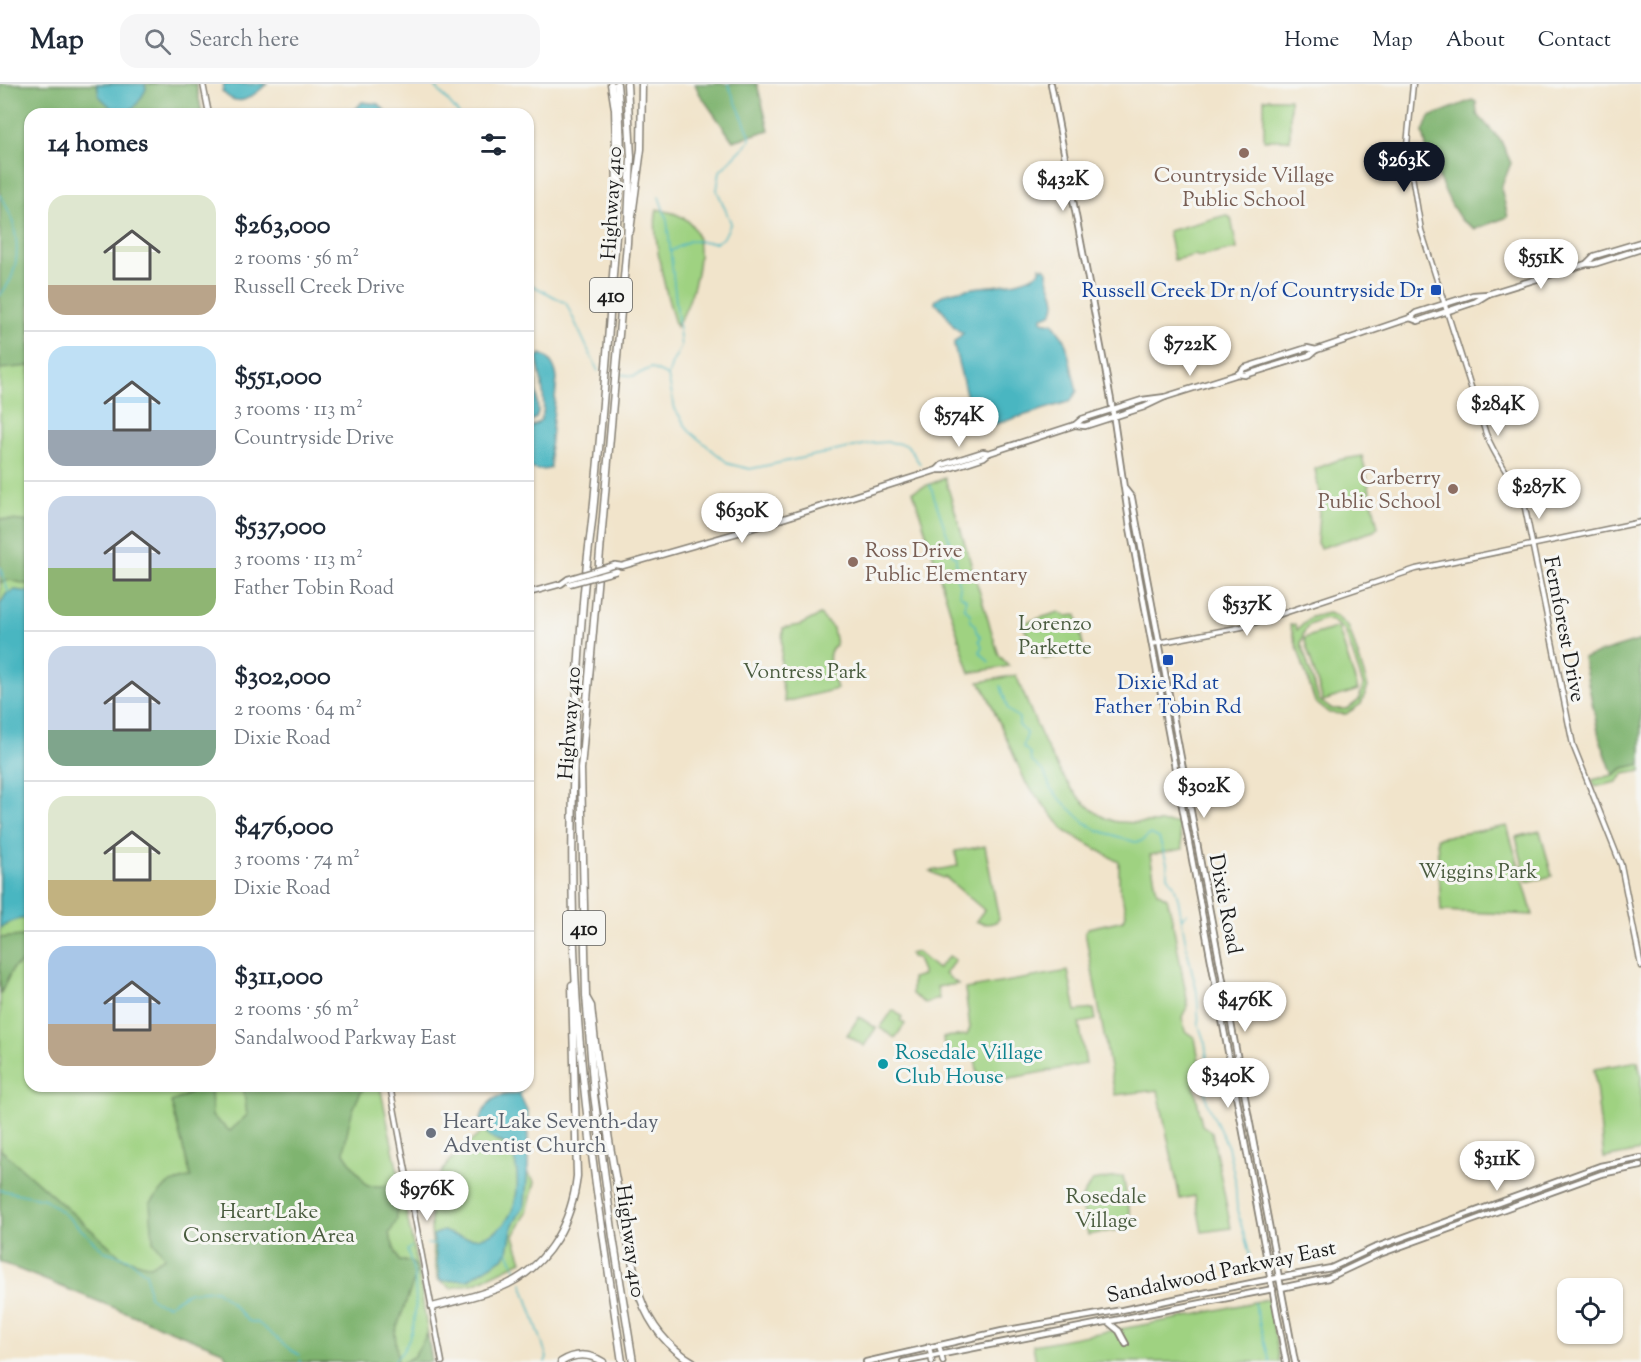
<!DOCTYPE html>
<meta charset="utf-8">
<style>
:root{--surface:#fff;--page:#f6f6f7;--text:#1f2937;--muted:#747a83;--line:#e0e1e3;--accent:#111827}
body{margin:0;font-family:"Sorts Mill Goudy",serif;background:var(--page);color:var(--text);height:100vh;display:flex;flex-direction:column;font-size:22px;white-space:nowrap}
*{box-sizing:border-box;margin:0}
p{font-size:20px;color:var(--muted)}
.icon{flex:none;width:33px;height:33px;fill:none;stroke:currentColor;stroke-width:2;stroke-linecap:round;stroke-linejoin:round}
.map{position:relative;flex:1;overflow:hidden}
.side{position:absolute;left:24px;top:24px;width:510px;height:984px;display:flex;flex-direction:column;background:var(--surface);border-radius:18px;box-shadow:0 2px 4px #0004}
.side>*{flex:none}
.buttons{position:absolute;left:1557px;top:1194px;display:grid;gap:12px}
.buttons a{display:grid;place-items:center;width:66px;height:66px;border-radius:12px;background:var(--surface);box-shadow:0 2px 4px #0004;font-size:30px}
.price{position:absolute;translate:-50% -51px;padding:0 14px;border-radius:21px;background:#fff;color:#222;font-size:20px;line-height:39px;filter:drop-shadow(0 2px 3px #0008)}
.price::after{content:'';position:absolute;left:50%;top:36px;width:18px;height:14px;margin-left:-9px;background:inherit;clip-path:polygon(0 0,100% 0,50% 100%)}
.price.active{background:var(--accent);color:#fff}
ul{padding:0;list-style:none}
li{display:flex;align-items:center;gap:18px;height:150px;padding:0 24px}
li+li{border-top:2px solid var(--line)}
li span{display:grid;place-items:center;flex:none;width:168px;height:120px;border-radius:18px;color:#555}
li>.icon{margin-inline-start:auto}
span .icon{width:72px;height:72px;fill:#fffc;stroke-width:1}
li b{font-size:26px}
h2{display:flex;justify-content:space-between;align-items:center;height:72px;padding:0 24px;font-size:26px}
header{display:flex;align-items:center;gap:36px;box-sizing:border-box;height:84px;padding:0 30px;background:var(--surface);border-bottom:2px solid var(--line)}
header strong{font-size:28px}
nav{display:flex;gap:33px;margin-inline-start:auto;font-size:21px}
.search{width:420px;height:54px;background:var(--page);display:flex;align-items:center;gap:15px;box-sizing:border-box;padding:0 21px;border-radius:18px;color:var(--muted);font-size:22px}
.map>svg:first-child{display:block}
.green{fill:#9fd281;stroke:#5e774e;stroke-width:1.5;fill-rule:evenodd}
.forest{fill:#7fb46f;stroke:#4e6846;stroke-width:1.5}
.water{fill:#48b6c1;stroke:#32696e;stroke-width:1.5}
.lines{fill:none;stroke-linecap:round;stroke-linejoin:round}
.stream{stroke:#48b6c1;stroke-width:1.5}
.tertiary-casing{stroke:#868074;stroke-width:7}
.secondary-casing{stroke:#868074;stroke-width:8}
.motorway-casing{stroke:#868074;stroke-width:9}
.tertiary{stroke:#fff;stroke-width:4}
.secondary{stroke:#fff;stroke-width:4.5}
.motorway{stroke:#fff;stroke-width:6}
.secondary-bridge-casing{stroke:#868074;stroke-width:8;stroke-linecap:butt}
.secondary-bridge{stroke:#fff;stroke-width:4.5}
.education-dot{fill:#8d6e63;stroke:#f6f6f2;stroke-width:2}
.transit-dot{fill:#1a4fb4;stroke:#f6f6f2;stroke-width:2}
.culture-dot{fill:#0f9aa8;stroke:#f6f6f2;stroke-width:2}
.worship-dot{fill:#6b7280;stroke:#f6f6f2;stroke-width:2}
.labels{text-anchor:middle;stroke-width:6;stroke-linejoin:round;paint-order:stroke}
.shield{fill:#f6f6f2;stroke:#5d5d5c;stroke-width:1.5}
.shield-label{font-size:20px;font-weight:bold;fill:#1c1c1c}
.education-label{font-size:21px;fill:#785e54;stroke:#f6f6f2}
.street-label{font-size:21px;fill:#1c1c1c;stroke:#f6f6f2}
.transit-label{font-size:21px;fill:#164399;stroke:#f6f6f2;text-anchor:end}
.park-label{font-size:21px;fill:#4a5c3f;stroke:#f6f6f2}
.culture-label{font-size:21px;fill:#0d838f;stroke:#f6f6f2;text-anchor:start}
.worship-label{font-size:21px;fill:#5b616d;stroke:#f6f6f2;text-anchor:start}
</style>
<header>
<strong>Map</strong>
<div class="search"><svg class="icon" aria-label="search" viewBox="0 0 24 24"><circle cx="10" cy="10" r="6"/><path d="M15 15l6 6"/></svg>Search here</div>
<nav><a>Home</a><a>Map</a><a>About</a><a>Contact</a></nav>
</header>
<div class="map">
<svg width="1641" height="1278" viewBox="0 0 1641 1278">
<rect width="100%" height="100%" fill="#f6f6f2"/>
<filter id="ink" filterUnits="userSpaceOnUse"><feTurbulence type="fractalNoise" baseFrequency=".0167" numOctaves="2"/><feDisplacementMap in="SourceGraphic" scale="12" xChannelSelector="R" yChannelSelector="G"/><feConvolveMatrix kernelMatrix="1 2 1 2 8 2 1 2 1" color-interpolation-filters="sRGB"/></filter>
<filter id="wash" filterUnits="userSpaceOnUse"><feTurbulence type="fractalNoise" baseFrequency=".008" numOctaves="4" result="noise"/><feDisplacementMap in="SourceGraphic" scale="24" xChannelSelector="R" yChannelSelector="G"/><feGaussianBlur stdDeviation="1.35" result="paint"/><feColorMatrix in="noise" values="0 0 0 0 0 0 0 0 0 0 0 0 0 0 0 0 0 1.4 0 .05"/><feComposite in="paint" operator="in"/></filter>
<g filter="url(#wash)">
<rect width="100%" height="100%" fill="#f1e4cb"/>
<g class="green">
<polygon points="0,0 196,0 202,30 30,30 30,1002 380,1002 418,1185 432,1278 229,1278 223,1267 0,1178"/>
<rect x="1264" y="15" width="26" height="41"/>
<path d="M657 125C669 128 682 130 691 140 710 163 691 222 676 243 668 217 650 151 657 125Z"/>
<polygon points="1226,131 1231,134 1237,165 1198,173 1196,171 1174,176 1168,147"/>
<polygon points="1362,372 1378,443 1374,447 1320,464 1317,459 1320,414 1315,385 1338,376"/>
<polygon points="945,394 996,562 999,571 1009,582 970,589 964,571 913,407"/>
<path d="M1059 528 1065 532 1077 531 1084 567 1045 575C1040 572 1027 548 1021 540Z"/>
<path d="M1328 529 1336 532 1349 544 1368 603 1361 620 1346 630 1329 629 1315 618 1290 541 1295 540 1297 546 1311 533ZM1324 535 1332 537 1345 547 1363 601 1359 616 1347 625H1331L1319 616 1301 559 1304 548 1309 541Z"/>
<path d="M820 531 833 544 836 561C822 569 834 592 837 605L785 618 780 590 783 544 800 541Z"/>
<polygon points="1338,543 1358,606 1323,617 1304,554"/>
<path d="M1016 591C1035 636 1062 720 1113 737 1124 740 1163 738 1178 739L1183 765 1150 771 1157 808 1167 814 1171 829 1188 921 1182 933 1185 947 1195 954 1199 976 1192 989 1202 1041 1212 1048 1231 1144 1202 1148 1195 1112 1180 1115 1158 1006 1115 1011 1085 848 1088 844 1124 836 1126 830 1119 799V778L1065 747 1026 699 985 606 979 598Z"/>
<polygon points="1641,680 1641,687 1624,690 1617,698 1595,703 1592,696 1613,691 1624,684"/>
<polygon points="1507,742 1533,831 1441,827 1437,754"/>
<polygon points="1540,747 1552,792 1527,798 1516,753"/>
<path d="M985 762 999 835C994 841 983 841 976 837L984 826 945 793 943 794 930 787 958 782 955 767Z"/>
<polygon points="917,868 937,885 949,872 955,876 945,890 958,900 937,903 939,915 925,919 912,910 912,894 923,891 917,874 911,873 910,870"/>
<polygon points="1068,887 1076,927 1094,925 1096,936 1079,939 1086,980 979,1000 974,967 945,975 943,953 967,951 970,944 965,905"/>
<polygon points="893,926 902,933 900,936 905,940 895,954 880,944"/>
<polygon points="859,933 876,944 864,962 847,951"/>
<polygon points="1638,977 1641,992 1641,1067 1604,1074 1594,985"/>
<path d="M483 1047 496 1057 510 1062 515 1075 535 1098 527 1128 514 1152 522 1177 476 1199 451 1204 438 1196C431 1159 423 1115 446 1082 455 1069 471 1058 483 1047Z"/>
<polygon points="1123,1092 1132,1142 1129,1144 1088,1151 1081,1115 1092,1097"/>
<polygon points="1268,1215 1280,1278 1036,1278 1033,1261 1180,1234"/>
</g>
<g class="forest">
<polygon points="0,0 196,0 202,30 30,30 30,282 0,285"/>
<polygon points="695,0 757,0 769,46 733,57 699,9"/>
<polygon points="1472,16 1476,18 1477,30 1501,57 1511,79 1501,104 1508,133 1475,145 1461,136 1452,122 1428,72 1423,48 1429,33"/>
<polygon points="0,435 30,438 30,501 10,496 0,499"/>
<polygon points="1641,556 1641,680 1624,684 1613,691 1599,652 1583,574"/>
<polygon points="22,852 30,854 30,881 25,877 13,884 0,911 0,854"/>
<path d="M200 1002H211L212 1032 230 1047 247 1031 243 1002H365C351 1022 347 1046 344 1069L367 1102H396L397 1136 389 1150 399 1177H411L418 1185 395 1249 398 1278H229L223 1267 0 1178V1065L123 1174 150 1182 165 1173 153 1157 150 1119 168 1100 191 1093 171 1018 181 1014Z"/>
<polygon points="427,1250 432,1278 404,1278 414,1272"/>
</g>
<g class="water">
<path d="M97 0H145L146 5C140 17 132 30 118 30L99 12Z"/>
<path d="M224 0H267C252 13 238 26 222 7Z"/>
<polygon points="362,18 379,20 388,30 353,30 353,28"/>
<path d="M1040 183 1043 185 1044 183 1047 186C1046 201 1062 215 1051 230L1042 233V237L1053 239 1065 256 1077 307 1071 317 983 344H977L973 338 954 262V258L963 249C948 243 948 226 935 219V216C957 197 1018 208 1040 187Z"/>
<path d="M541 270C551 274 556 285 557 295L550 365 551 384C545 387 533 387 528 382V345C531 342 537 340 540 337 549 325 539 287 537 274Z"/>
<polygon points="528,272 532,289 535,291 538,328 536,334 529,338"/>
<path d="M15 506 30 508V836C18 832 10 839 0 844V521L6 510Z"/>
<path d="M519 1009 528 1028V1083L525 1120 513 1141 508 1167 503 1174 468 1196 440 1197 433 1151 443 1147C506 1175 531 1113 510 1062L489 1053 480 1037C486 1015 497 1010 519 1009Z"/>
</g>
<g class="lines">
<g class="stream">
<polyline points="433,0 459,30"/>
<path d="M0 111C15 133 22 166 12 192 10 199 4 205 0 212"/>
<polyline points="659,113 667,136 681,263 672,279 668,292 675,325 689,347 729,380 750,385 873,359 889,358 907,361 920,380"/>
<polyline points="671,167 689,157 717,158 724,153 731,139 717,106 720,87 750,57 750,51 728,0"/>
<polyline points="528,199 566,219 598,287"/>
<polyline points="619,290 634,292 651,284 668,292"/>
<polyline points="930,401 951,462 951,469 956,473 956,479 960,488 957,495 960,502 959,510 966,515 964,523 970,530 970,537 975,541 976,547 981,553 979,556 982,562 980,568 989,578"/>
<polyline points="0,483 9,510"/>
<polyline points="1001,602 1008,626 1019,634 1019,641 1027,650 1023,663 1030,669 1031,677 1044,688 1051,705 1063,718 1083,737 1097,746 1135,758 1142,757 1150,750 1159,754 1167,779 1167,792 1174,801 1178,814 1187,866 1197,908 1199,942 1205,959 1207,974 1205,1001 1207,1019 1228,1063 1235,1095 1237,1126 1249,1168 1249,1190"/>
<polyline points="1182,834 1187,829"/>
<polyline points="520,1010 522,1002"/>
<polyline points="0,1106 45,1115 69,1134 104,1167 127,1174 146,1189 149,1212 156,1218 168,1221 189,1208 216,1206 231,1219 248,1237 258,1239 292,1267 300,1271"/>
<polyline points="427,1160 435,1161"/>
<polyline points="508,1167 517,1188"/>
<polyline points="522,1199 547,1273 545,1278"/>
<polyline points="1254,1219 1270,1278"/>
<polyline points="300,1278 300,1276"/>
<path d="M393 1278C397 1273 403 1269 405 1263 420 1236 418 1193 407 1166L411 1163"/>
</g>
</g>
</g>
<g filter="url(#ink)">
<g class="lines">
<g class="tertiary-casing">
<g id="tertiary">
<polyline points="203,0 209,30"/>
<path d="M1413 0 1407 61 1421 146 1486 350C1496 376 1515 397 1525 424L1573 661 1621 781 1641 882"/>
<polyline points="1152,560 1242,543 1416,485 1641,438"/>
<polyline points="390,1002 442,1278"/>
<polyline points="939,1261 943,1278"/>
<polyline points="929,1262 932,1278"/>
</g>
</g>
<g class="secondary-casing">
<g id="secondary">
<polyline points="1051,0 1111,316 1130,444 1286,1278"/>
<polyline points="1586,180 1594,172 1641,158"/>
<polyline points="1410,234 1418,237 1475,218 1488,210 1586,180 1594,180 1641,165"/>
<polyline points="1238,290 1244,284 1307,264 1316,266"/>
<polyline points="1075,341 1085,342 1144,323 1165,313 1238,290 1245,291 1310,271 1316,266 1410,234 1416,229 1473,211 1488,210"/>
<polyline points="937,386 942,381 983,368 989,369"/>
<polyline points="1125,405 1132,414 1137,441 1295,1278"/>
<polyline points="615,481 622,482 737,449 937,386 944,386 984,373 989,369 1075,341 1082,335 1142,316 1165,313"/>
<polyline points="528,509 561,500 568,495"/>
<polyline points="1281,1204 1328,1194 1377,1171 1601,1090 1641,1082"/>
<polyline points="1108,1238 1119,1247 1126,1260"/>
<polyline points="866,1278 1002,1247 1122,1226 1256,1198 1331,1184 1374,1164 1600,1082 1641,1074"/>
<polyline points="903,1278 1273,1205"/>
</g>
</g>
<g class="motorway-casing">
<g id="motorway">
<polyline points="611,0 615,25 617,105"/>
<path d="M617 0C621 38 622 76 619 114 611 212 605 309 595 407 592 444 586 481 583 518 573 640 569 764 575 887 581 1018 603 1149 622 1278"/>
<polyline points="627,0 631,73 627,159 581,685 586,912 590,960 594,1011 613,1153 633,1278"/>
<polyline points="630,147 641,65 642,0"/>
<path d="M587 915 591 922C601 1020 618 1117 640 1213 650 1241 667 1263 693 1278"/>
<path d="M432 1223C457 1216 485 1211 508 1200 550 1179 572 1137 577 1092L572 901"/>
<path d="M561 1278C575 1269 589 1269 603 1278"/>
</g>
</g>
<use href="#tertiary" class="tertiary"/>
<use href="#secondary" class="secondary"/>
<use href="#motorway" class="motorway"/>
<g class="secondary-bridge-casing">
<g id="secondary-bridge">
<polyline points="568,495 615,481"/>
<polyline points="569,500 617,487"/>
</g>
</g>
<use href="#secondary-bridge" class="secondary-bridge"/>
</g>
</g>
<g class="education-dot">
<circle cx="1244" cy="69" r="6"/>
<circle cx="1453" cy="405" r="6"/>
<circle cx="853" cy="478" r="6"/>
</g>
<g class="transit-dot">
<rect x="1430" y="200" width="12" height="12" rx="3"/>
<rect x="1162" y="570" width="12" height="12" rx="3"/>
</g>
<circle class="culture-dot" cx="883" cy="980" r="6"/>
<circle class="worship-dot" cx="431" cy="1049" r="6"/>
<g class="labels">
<g class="shield">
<rect x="590" y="194" width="42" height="34" rx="4.5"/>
<rect x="563" y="827" width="42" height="34" rx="4.5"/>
</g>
<g class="shield-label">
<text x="611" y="218">410</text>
<text x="584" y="851">410</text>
</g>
<g class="education-label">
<text x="1244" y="98">Countryside Village<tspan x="1244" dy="24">Public School</tspan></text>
<text x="1441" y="400" text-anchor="end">Carberry<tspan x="1441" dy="24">Public School</tspan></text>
<text x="865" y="473" text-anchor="start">Ross Drive<tspan x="865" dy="24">Public Elementary</tspan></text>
</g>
<g class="street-label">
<text transform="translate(611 119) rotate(-87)" y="7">Highway 410</text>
<text transform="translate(1565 545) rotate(79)" y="7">Fernforest Drive</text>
<text transform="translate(569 639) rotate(-86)" y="7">Highway 410</text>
<text transform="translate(1226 820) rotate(79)" y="7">Dixie Road</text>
<text transform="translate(631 1157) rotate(82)" y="7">Highway 410</text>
<text transform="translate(1221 1187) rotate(-12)" y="7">Sandalwood Parkway East</text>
</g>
<g class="transit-label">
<text x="1424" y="213">Russell Creek Dr n/of Countryside Dr</text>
<text x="1168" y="605" text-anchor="middle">Dixie Rd at<tspan x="1168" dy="24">Father Tobin Rd</tspan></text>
</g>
<g class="park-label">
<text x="1055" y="546">Lorenzo<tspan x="1055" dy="24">Parkette</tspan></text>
<text x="805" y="594">Vontress Park</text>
<text x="1478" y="794">Wiggins Park</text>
<text x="1106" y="1119">Rosedale<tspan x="1106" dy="24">Village</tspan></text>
<text x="269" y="1134">Heart Lake<tspan x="269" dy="24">Conservation Area</tspan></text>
</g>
<g class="culture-label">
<text x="895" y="975">Rosedale Village<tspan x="895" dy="24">Club House</tspan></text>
</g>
<g class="worship-label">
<text x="443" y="1044">Heart Lake Seventh-day<tspan x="443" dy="24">Adventist Church</tspan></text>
</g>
</g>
</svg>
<div class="buttons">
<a><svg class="icon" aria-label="locate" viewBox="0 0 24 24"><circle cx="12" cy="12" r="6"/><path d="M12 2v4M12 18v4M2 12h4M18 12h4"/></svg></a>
</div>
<b class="price active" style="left:1404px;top:109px">$263K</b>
<b class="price" style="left:1063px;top:128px">$432K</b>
<b class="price" style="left:1541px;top:206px">$551K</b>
<b class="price" style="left:1190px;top:293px">$722K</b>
<b class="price" style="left:1498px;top:353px">$284K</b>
<b class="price" style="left:959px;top:364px">$574K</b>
<b class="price" style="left:1539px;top:436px">$287K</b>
<b class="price" style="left:742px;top:460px">$630K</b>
<b class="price" style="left:1247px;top:553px">$537K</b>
<b class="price" style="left:1204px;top:735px">$302K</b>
<b class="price" style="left:1245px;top:949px">$476K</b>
<b class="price" style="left:1228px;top:1025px">$340K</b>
<b class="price" style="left:1497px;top:1108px">$311K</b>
<b class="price" style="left:427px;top:1138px">$976K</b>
<section class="side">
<h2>14 homes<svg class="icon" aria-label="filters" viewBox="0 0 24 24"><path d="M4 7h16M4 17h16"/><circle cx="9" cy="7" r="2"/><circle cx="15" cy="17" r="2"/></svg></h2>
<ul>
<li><span style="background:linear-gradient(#dfe7d0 75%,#b9a48a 0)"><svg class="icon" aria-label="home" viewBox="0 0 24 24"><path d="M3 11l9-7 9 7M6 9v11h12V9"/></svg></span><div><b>$263,000</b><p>2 rooms · 56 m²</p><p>Russell Creek Drive</p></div></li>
<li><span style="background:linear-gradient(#bfe0f5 70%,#9aa5b1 0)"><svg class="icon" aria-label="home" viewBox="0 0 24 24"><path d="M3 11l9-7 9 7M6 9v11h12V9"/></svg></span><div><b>$551,000</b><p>3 rooms · 113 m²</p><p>Countryside Drive</p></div></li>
<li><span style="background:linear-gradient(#c9d6e8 60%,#8fb573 0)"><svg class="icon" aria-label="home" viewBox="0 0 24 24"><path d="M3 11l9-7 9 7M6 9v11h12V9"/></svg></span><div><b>$537,000</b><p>3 rooms · 113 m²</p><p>Father Tobin Road</p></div></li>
<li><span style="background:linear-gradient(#c9d6e8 70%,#7fa58c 0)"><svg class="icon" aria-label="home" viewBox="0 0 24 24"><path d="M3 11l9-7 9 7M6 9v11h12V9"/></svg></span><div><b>$302,000</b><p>2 rooms · 64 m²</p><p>Dixie Road</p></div></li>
<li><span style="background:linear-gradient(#dfe7d0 70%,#c2b280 0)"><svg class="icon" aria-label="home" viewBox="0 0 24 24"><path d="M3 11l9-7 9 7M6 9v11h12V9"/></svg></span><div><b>$476,000</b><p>3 rooms · 74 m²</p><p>Dixie Road</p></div></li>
<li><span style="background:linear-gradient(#a9c7e8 65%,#b9a48a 0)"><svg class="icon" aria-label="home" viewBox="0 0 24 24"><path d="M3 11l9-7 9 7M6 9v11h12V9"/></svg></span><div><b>$311,000</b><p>2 rooms · 56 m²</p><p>Sandalwood Parkway East</p></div></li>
</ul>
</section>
</div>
